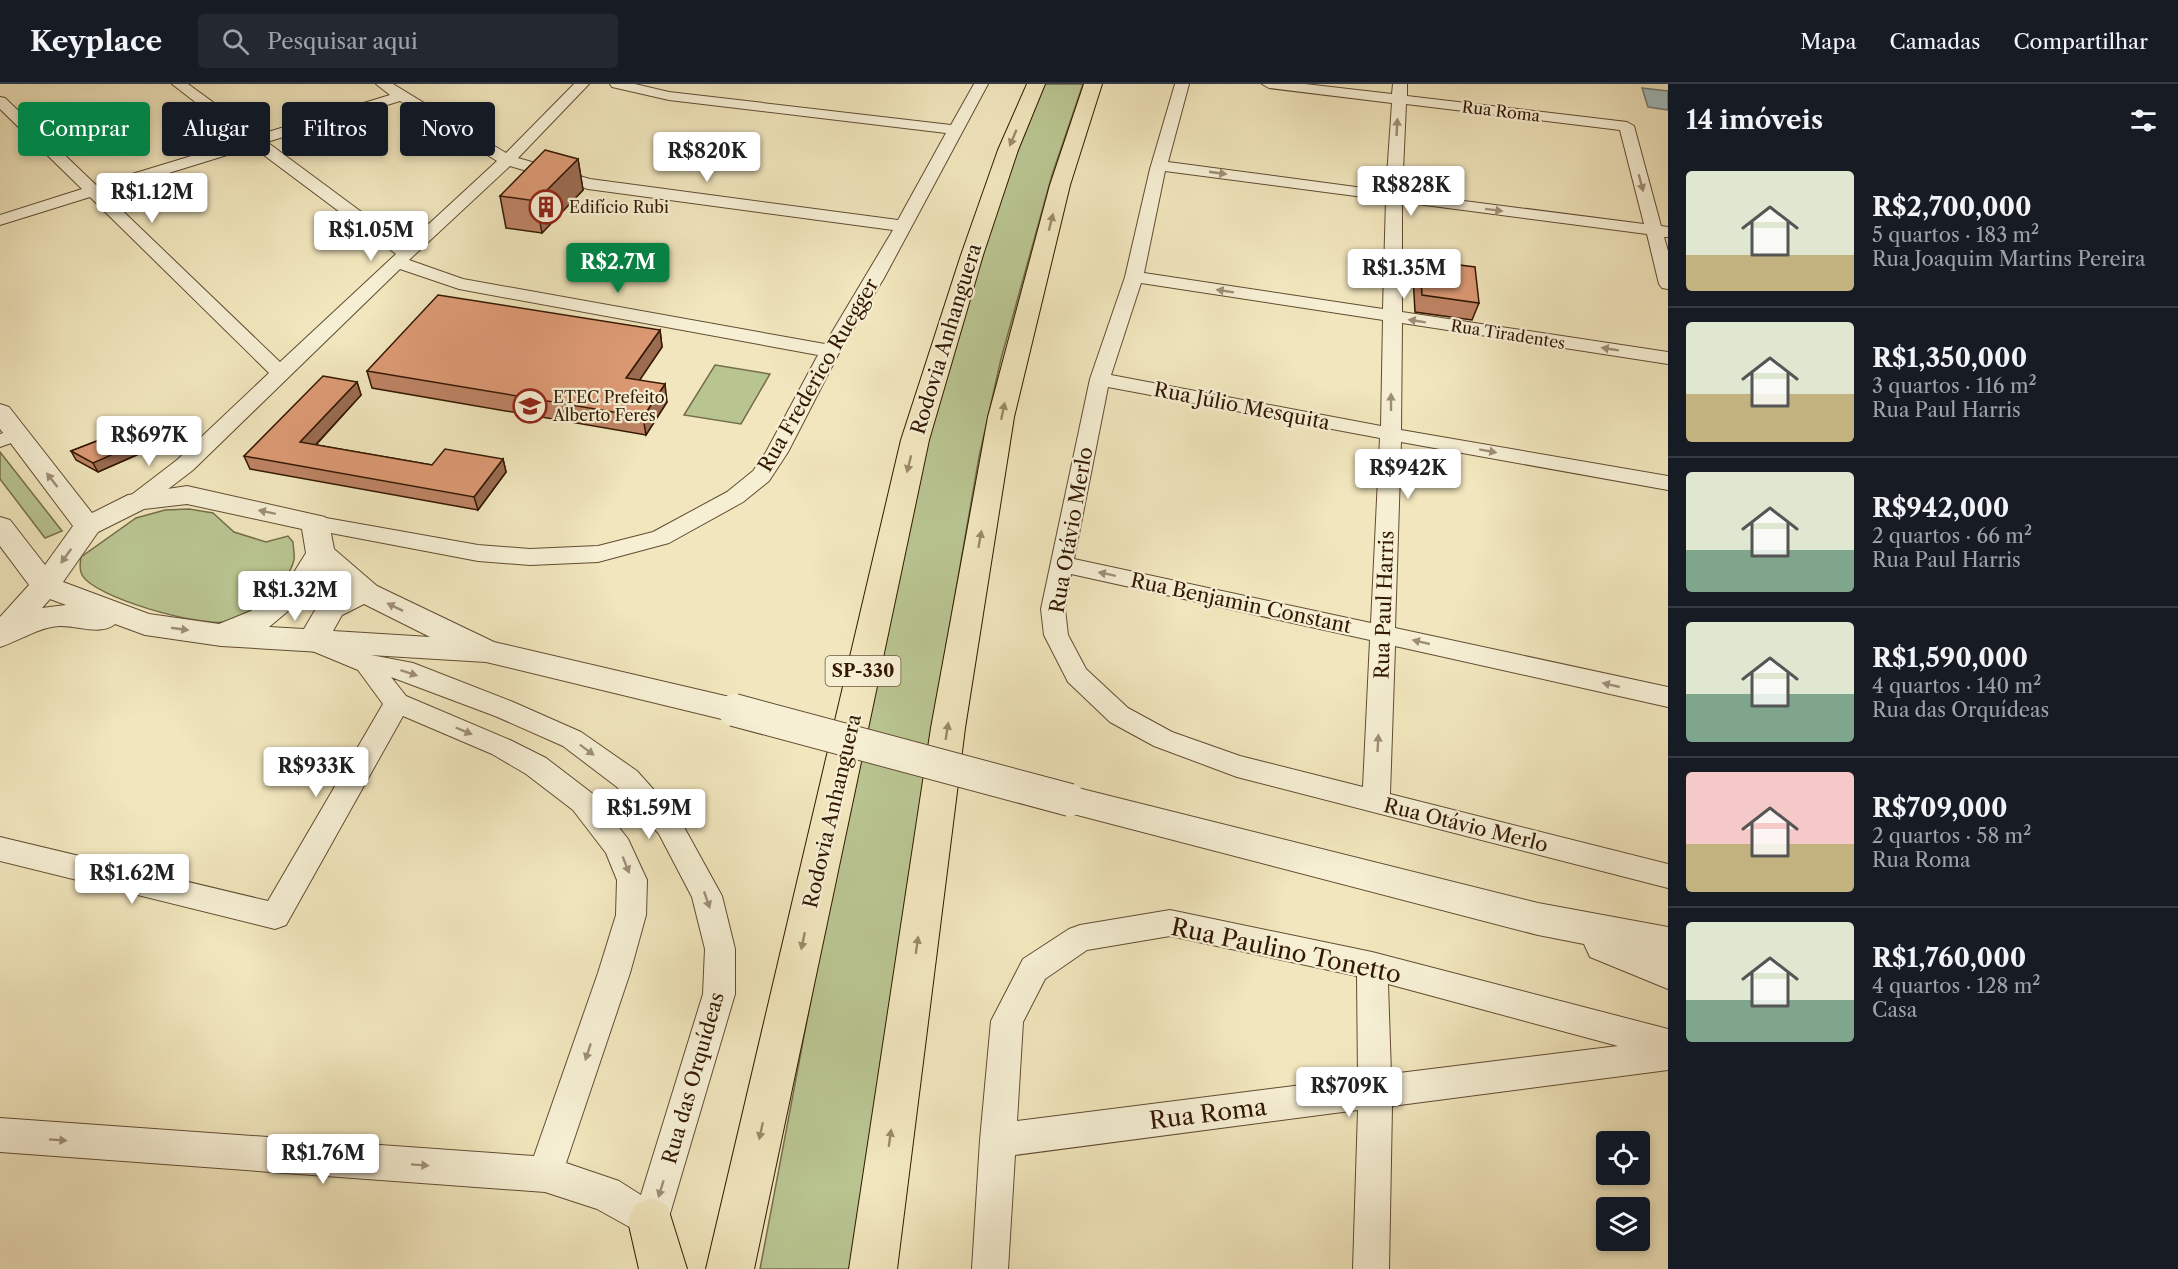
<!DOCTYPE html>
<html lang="pt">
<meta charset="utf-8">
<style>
:root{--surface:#171b24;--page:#242831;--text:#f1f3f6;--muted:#9ea1a6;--line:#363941;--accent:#0b8043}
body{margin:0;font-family:"Libre Caslon Text",serif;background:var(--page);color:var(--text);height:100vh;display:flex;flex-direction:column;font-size:22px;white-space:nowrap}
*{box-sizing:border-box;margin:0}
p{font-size:20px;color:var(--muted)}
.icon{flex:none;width:33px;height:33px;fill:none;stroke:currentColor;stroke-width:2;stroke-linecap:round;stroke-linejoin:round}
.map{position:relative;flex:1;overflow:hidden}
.details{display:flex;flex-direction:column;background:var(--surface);width:510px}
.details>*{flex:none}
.hud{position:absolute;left:18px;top:18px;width:570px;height:54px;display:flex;gap:12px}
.fabs{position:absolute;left:1596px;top:1047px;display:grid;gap:12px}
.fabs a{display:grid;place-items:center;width:54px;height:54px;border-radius:6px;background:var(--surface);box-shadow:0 3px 9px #0003;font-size:30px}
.price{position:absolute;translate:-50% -51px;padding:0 14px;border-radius:6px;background:#fff;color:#222;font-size:20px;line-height:39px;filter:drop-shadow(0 2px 3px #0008)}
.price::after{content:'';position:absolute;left:50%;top:36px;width:18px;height:14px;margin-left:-9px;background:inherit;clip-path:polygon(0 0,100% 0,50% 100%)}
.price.selected{background:var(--accent);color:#fff}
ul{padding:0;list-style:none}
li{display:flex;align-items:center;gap:18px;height:150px;padding:0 18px}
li+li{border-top:2px solid var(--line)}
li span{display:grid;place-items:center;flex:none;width:168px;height:120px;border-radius:6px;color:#555}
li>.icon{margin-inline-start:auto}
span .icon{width:72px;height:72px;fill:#fffc;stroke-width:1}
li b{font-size:26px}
h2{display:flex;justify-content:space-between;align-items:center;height:72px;padding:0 18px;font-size:26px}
.tag{padding:0 21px;border-radius:6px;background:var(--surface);box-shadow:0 3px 9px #0003;font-size:21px;line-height:54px}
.tag.selected{background:var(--accent);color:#fff}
header{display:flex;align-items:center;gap:36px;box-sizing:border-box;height:84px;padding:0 30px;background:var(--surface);border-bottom:2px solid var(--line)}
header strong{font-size:28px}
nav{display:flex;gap:33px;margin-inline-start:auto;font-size:21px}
.search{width:420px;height:54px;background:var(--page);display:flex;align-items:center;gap:15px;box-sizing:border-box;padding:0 21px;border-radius:6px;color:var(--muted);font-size:22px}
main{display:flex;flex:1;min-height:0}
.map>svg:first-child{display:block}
.green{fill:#b9c591;stroke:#766e4a;stroke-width:1.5}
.water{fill:#a1bcbd;stroke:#757a72;stroke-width:1.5}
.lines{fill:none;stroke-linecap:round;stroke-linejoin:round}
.minor-casing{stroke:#624c31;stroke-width:2}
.tertiary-casing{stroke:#624c31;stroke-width:2}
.motorway-casing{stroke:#331802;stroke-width:2}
.minor{fill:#f6efd4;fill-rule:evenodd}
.tertiary{fill:#f6efd4;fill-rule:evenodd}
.motorway{fill:#f1e6bd;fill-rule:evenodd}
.tertiary-bridge-casing{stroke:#624c31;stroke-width:34;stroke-linecap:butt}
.tertiary-bridge{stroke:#f6efd4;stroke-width:32}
.wall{fill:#be8465;stroke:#331802;stroke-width:1.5}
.shaded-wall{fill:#9b6c52;stroke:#331802;stroke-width:1.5}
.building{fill:#dd9a75;stroke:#331802;stroke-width:1.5}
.oneway{fill:#9e8e76}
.oneway2{fill:#9c8969}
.labels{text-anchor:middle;stroke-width:4.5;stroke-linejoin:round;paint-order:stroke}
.far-street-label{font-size:16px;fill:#331802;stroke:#f6efd4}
.far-poi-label{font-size:16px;fill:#331802;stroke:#f6efd4;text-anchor:start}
.shield{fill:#f6efd4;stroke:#6e5841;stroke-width:1.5}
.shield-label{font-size:18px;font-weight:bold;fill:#331802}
.street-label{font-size:20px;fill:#331802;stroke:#f6efd4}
.near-street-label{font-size:24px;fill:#331802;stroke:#f6efd4}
</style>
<header>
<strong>Keyplace</strong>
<div class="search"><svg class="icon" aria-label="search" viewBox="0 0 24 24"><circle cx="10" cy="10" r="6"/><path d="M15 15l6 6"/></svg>Pesquisar aqui</div>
<nav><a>Mapa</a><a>Camadas</a><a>Compartilhar</a></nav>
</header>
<main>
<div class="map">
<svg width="1668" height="1185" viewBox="0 0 1668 1185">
<rect width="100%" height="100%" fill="#f1e6bd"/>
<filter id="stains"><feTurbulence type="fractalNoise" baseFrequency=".00333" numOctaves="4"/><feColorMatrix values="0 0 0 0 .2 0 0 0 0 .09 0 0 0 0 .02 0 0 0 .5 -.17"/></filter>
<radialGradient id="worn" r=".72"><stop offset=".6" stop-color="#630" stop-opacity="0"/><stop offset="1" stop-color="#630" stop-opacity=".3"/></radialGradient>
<g class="green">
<polygon points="1044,0 1083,0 1052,91 1001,275 979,373 932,644 854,1185 760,1185 832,804 923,364 951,271 1011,84"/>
<polygon points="715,281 770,290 741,340 684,331"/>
<polygon points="0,368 62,447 45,454 0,395"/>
<path d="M189 425 213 429 234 448 266 458 288 452 293 458C293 463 295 471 294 476 288 500 248 535 224 538 198 542 95 514 82 491 79 486 80 479 81 473L136 434 165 426Z"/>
</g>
<polygon class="water" points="1642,4 1668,7 1668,26 1648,23"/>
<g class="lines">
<g class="minor-casing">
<g id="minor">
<path d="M172 0H188L258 51 390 11 376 0H393L506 69 574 0H589L518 74 590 95 898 136 946 49 669 16 612 3 610 0H635L669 8 951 41 974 0H988L884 194 840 267 788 368 769 397 743 418 669 459 598 478 530 481 478 477 315 446 307 444 304 439 307 434 315 432 478 461 530 465 598 462 653 448 727 408 753 387 766 368 818 271 459 205 400 185 193 386 146 422 138 424 130 422 127 417 130 412 177 376 269 289 90 113 0 141V131L82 105 0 25V13L5 14 96 101 244 56ZM400 17 497 77 406 161 267 58ZM253 63 396 170 280 278 104 109ZM510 82 588 105 893 146 825 260 463 195 409 176Z"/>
<path d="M1175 0H1189L1168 78 1386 107 1392 19 1269 4 1262 0H1305L1392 10 1393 0H1407V12L1627 38 1634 42 1661 142 1668 143V153H1664L1668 167V205L1662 204 1659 200 1647 150 1402 118V228L1668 268V280L1402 239 1401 346 1668 392V406L1401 358 1395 544 1668 603V623L1395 562 1390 710 1668 780V804L1237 693 1154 662 1110 638 1068 598 1044 551 1041 525 1090 295 1125 193 1150 85ZM1406 20 1620 46 1644 140 1402 109ZM1165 87 1386 116 1383 225 1144 189ZM1141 199 1383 236 1381 342 1111 291ZM1108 303 1380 354 1371 539 1074 475ZM1071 490 1370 556 1363 703 1240 672 1172 648 1128 624 1086 585 1068 551 1065 525Z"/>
<polygon points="18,344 25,346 28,350 25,354 0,363 0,350"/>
<path d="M314 549 371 571 413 579 513 618 581 648 637 687 679 734 722 812 735 865V910L664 1150 651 1155 597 1125 545 1108 0 1068V1034L534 1072 598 889 616 831 617 796 606 769 573 726 526 690 492 670 403 632 286 841 275 845 0 777V753L268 817 383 620 358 586 305 564 302 558 305 552ZM391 593 495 632 563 662 617 703 659 750 692 813 705 865 703 910 641 1111 619 1097 566 1079 630 889 646 831 647 796 628 755 593 710 546 674 510 656 406 612Z"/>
<path d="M1170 826 1372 868 1668 945V986L1392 1022 1389 1185H1353L1358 1026 1015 1071 1008 1185H972L980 1056 991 937 1023 875 1069 845 1080 841ZM1170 852 1357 892 1358 994 1017 1037 1023 938 1045 895 1087 866ZM1388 900 1618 962 1391 990Z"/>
</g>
</g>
<g class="tertiary-casing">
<g id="tertiary">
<path d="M0 320 9 323 92 429 128 411 187 402 325 433 329 439 334 465 377 502 494 558 734 614 745 617 750 626 745 635 734 638 486 578 221 562 145 551 115 540C101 552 76 541 59 542 39 543 19 557 0 563V533L29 501 0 462V433L10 436 45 481 73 442 0 345ZM187 420 302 445 306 469 291 493 251 527 219 540 149 530 63 498 98 448 144 425ZM324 488 344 505 321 516 304 545 269 543 312 507ZM50 515 66 521 42 524ZM364 520 430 553 333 547 342 531Z"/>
<polygon points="1070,702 1538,819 1668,843 1668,905 1590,873 1584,860 1538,851 1058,726 1053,716 1058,706"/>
</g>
</g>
<g class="motorway-casing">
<g id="motorway">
<polygon points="1027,0 1045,0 1018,66 983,171 929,356 754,1185 706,1185 901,356 961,171 998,66"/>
<polygon points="1084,0 1102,0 1070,101 1014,333 965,644 897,1185 849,1185 931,644 988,333 1050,101"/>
<polygon points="651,1114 667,1121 687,1185 639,1185 628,1137 635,1121"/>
</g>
</g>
<use href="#minor" class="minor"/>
<use href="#tertiary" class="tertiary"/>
<use href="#motorway" class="motorway"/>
<g class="tertiary-bridge-casing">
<polyline id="tertiary-bridge" points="734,626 1070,716"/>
</g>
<use href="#tertiary-bridge" class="tertiary-bridge"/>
</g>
<g class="wall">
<polygon points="578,75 583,106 542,149 506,144 500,112"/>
<polygon points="1420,176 1479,219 1472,236 1415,228 1413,192"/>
<polygon points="660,246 662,263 639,296 667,318 646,351 372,304 367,287"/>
<polygon points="357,298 361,311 316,361 432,381 503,375 506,388 478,426 250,385 244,372"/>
<polygon points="156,334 166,358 98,388 76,376 71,367"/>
</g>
<g class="shaded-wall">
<polygon points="578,75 583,106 542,149 536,117"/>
<polygon points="660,246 662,263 629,312 626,294"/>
<polygon points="357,298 361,311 306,371 300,358"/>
<polygon points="665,300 667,318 646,351 643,333"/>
<polygon points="156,334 166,358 98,388 93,379"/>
<polygon points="503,375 506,388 478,426 474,413"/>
</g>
<g class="building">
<polygon points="545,66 578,75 536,117 500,112"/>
<polygon points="1420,176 1475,183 1479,219 1422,211"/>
<polygon points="438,211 660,246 626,294 665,300 643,333 367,287"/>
<polygon points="323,292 357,298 300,358 432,381 445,365 503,375 474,413 244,372"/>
<polygon points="156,334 162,349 93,379 71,367"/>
</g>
<defs><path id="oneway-solid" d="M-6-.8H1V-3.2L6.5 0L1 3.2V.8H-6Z" transform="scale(1.5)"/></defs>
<g class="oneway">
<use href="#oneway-solid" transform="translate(1397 43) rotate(-87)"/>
<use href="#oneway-solid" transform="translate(1218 89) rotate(8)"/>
<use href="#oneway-solid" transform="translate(1641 99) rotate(75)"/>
<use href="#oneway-solid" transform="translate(1494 126) rotate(7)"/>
<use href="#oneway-solid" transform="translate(1225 207) rotate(-171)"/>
<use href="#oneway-solid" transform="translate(1417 237) rotate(-171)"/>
<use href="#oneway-solid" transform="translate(1610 265) rotate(-171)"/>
<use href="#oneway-solid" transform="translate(1391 318) rotate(-90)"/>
<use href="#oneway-solid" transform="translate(1488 367) rotate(10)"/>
<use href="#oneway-solid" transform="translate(52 396) rotate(-128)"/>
<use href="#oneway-solid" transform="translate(267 428) rotate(-168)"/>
<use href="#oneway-solid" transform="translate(66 472) rotate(126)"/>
<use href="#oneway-solid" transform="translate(1107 490) rotate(-168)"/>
<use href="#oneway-solid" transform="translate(395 523) rotate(-154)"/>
<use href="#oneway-solid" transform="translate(180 545) rotate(8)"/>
<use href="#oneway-solid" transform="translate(1421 558) rotate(-167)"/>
<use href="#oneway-solid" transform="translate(409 589) rotate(18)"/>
<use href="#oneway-solid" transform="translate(1611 601) rotate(-167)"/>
<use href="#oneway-solid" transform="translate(464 647) rotate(23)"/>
<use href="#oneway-solid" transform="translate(1378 659) rotate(-87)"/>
<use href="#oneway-solid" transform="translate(587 666) rotate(37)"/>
<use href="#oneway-solid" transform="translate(626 781) rotate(68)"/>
<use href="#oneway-solid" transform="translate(707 816) rotate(71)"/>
<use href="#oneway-solid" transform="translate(588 968) rotate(108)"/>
<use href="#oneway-solid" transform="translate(58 1056) rotate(4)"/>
<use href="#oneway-solid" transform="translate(420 1081) rotate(4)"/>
<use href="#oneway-solid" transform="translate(661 1105) rotate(107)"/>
</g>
<g class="oneway2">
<use href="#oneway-solid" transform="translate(1013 54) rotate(113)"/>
<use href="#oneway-solid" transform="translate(1051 138) rotate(-76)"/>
<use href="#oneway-solid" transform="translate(1003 327) rotate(-78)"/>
<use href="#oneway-solid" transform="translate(909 380) rotate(104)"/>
<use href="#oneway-solid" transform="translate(980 455) rotate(-80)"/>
<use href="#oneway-solid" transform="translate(947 647) rotate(-81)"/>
<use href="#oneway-solid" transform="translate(803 857) rotate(102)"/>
<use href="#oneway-solid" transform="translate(917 861) rotate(-82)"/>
<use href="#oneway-solid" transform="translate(761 1047) rotate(102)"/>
<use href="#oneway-solid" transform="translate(890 1054) rotate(-82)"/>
</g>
<defs>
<g id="building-ring" transform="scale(1.725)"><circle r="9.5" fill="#f6efd4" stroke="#8f2418" stroke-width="1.5"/><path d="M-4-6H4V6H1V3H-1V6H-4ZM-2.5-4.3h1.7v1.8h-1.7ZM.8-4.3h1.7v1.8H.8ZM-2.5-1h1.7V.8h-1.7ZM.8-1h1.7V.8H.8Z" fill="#8f2418"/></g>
<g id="university-ring" transform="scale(1.725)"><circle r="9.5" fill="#f6efd4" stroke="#8f2418" stroke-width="1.5"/><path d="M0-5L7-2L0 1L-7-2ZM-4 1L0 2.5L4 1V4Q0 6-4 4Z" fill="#8f2418"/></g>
</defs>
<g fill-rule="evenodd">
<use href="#building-ring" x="546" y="123"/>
<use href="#university-ring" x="530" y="322"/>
</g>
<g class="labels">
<g class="far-street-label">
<text transform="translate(1501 27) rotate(7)" y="6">Rua Roma</text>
<text transform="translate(1508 250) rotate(9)" y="6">Rua Tiradentes</text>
</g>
<g class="far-poi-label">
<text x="569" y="129">Edifício Rubi</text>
<text x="553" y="319">ETEC Prefeito<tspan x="553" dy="18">Alberto Feres</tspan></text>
</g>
<rect class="shield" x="825.5" y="572" width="75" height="30" rx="4.5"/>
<g class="shield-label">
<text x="863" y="593">SP-330</text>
</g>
<g class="street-label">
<text transform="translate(946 255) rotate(-73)" y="7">Rodovia Anhanguera</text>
<text transform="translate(818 291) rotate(-60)" y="7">Rua Frederico Ruegger</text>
<text transform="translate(1242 322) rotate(11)" y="7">Rua Júlio Mesquita</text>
<text transform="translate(1071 446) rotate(-80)" y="7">Rua Otávio Merlo</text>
<text transform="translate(1241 519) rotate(12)" y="7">Rua Benjamin Constant</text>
<text transform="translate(1384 521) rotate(-88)" y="7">Rua Paul Harris</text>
<text transform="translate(832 727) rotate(-77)" y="7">Rodovia Anhanguera</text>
<text transform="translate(1466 741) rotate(14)" y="7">Rua Otávio Merlo</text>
<text transform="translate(693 994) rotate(-74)" y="7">Rua das Orquídeas</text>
</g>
<g class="near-street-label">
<text transform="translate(1286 867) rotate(12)" y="8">Rua Paulino Tonetto</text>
<text transform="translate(1208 1030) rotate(-7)" y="8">Rua Roma</text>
</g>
</g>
<rect width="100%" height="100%" filter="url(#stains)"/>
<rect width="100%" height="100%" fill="url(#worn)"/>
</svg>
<div class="fabs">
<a><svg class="icon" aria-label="locate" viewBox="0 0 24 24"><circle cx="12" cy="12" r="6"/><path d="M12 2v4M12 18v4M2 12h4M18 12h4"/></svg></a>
<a><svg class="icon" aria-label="layers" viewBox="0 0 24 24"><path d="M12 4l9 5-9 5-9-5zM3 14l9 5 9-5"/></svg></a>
</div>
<b class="price" style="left:707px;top:99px">R$820K</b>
<b class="price" style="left:1411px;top:133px">R$828K</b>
<b class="price" style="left:152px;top:140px">R$1.12M</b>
<b class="price" style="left:371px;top:178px">R$1.05M</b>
<b class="price selected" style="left:618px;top:210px">R$2.7M</b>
<b class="price" style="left:1404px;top:216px">R$1.35M</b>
<b class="price" style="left:149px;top:383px">R$697K</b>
<b class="price" style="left:1408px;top:416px">R$942K</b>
<b class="price" style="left:295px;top:538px">R$1.32M</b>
<b class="price" style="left:316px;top:714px">R$933K</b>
<b class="price" style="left:649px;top:756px">R$1.59M</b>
<b class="price" style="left:132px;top:821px">R$1.62M</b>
<b class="price" style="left:1349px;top:1034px">R$709K</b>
<b class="price" style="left:323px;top:1101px">R$1.76M</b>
<div class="hud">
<a class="tag selected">Comprar</a>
<a class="tag">Alugar</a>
<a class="tag">Filtros</a>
<a class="tag">Novo</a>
</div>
</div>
<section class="details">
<h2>14 imóveis<svg class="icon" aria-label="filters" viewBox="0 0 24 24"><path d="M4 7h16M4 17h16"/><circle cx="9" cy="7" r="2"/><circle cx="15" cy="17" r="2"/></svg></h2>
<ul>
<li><span style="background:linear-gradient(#dfe7d0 70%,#c2b280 0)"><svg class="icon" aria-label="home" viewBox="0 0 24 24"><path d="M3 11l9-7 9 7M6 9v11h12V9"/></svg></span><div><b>R$2,700,000</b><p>5 quartos · 183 m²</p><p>Rua Joaquim Martins Pereira</p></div></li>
<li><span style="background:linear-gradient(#dfe7d0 60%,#c2b280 0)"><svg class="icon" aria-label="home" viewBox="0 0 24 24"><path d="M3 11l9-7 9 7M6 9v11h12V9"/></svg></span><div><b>R$1,350,000</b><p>3 quartos · 116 m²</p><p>Rua Paul Harris</p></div></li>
<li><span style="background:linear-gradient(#dfe7d0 65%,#7fa58c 0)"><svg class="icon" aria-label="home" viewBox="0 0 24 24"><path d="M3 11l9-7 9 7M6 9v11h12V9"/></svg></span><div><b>R$942,000</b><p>2 quartos · 66 m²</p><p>Rua Paul Harris</p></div></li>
<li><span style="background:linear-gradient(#dfe7d0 60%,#7fa58c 0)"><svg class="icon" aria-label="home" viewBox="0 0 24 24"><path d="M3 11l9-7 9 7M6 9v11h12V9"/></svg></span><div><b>R$1,590,000</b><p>4 quartos · 140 m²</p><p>Rua das Orquídeas</p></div></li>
<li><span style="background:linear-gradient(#f6c9c9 60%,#c2b280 0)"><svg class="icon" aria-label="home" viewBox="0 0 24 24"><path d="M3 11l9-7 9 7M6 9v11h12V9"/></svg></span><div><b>R$709,000</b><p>2 quartos · 58 m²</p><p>Rua Roma</p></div></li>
<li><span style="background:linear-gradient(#dfe7d0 65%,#7fa58c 0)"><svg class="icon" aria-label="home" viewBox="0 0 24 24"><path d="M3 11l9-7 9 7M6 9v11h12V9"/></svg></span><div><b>R$1,760,000</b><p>4 quartos · 128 m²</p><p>Casa</p></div></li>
</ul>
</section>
</main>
